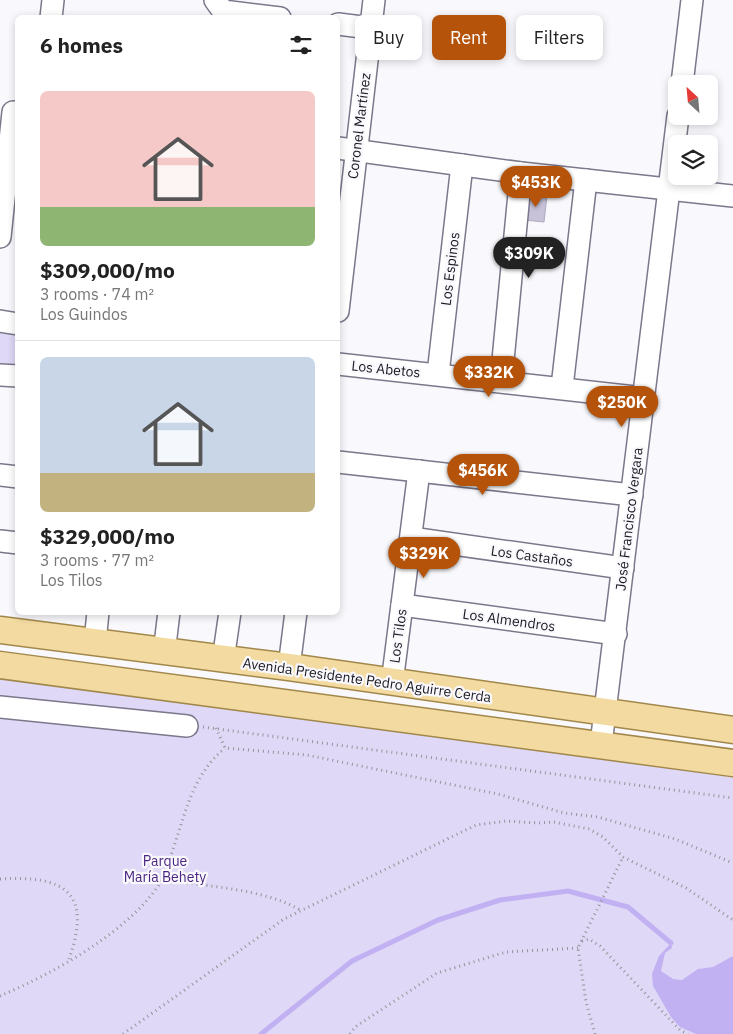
<!DOCTYPE html>
<meta charset="utf-8">
<style>
:root{--surface:#fff;--page:#f6f6f6;--text:#222;--muted:#767676;--line:#e0e0e0;--accent:#b45309}
body{margin:0;font-family:"IBM Plex Sans",sans-serif;background:var(--page);color:var(--text);height:100vh;display:flex;flex-direction:column;font-size:19px;white-space:nowrap}
*{box-sizing:border-box;margin:0}
p{font-size:16px;color:var(--muted)}
.icon{flex:none;width:28px;height:28px;fill:none;stroke:currentColor;stroke-width:2;stroke-linecap:round;stroke-linejoin:round}
.map{position:relative;flex:1;overflow:hidden}
.details{position:absolute;left:15px;top:15px;width:325px;height:600px;display:flex;flex-direction:column;background:var(--surface);border-radius:8px;box-shadow:0 2px 8px #0003}
.details>*{flex:none}
.banner{position:absolute;left:355px;top:15px;width:302px;height:45px;display:flex;gap:10px}
.needle{width:32px;rotate:334deg}
.tools{position:absolute;left:668px;top:75px;display:grid;gap:10px}
.tools a{display:grid;place-items:center;width:50px;height:50px;border-radius:8px;background:var(--surface);box-shadow:0 2px 8px #0003;font-size:25px}
.price{position:absolute;translate:-50% -42px;padding:0 11px;border-radius:18px;background:var(--accent);color:#fff;font-size:16px;line-height:32px;filter:drop-shadow(0 1px 2px #0008)}
.price::after{content:'';position:absolute;left:50%;top:30px;width:15px;height:11px;margin-left:-8px;background:inherit;clip-path:polygon(0 0,100% 0,50% 100%)}
.price.current{background:#222;color:#fff}
ul{padding:0;list-style:none}
li{display:grid;align-content:center;gap:10px;height:265px;padding:0 25px}
li+li{border-top:1px solid var(--line)}
li span{display:grid;place-items:center;height:155px;border-radius:8px;color:#555}
li>.icon{margin-inline-start:auto}
span .icon{width:90px;height:90px;fill:#fffc;stroke-width:1}
li b{font-size:21px}
h2{display:flex;justify-content:space-between;align-items:center;height:60px;padding:0 25px;font-size:21px}
.pill{padding:0 18px;border-radius:8px;background:var(--surface);box-shadow:0 2px 8px #0003;font-size:18px;line-height:45px}
.pill.current{background:var(--accent);color:#fff}
.map>svg:first-child{display:block}
.green{fill:#dfd8f6}
.water{fill:#c2b1f2}
.lines{fill:none;stroke-linecap:round;stroke-linejoin:round}
.stream{stroke:#c2b1f2;stroke-width:5}
.building{fill:#c7c2d8;stroke:#b0aac0}
.minor-casing{stroke:#7c778b;stroke-width:24}
.major-casing{stroke:#a1874a;stroke-width:29}
.path{stroke:#959499;stroke-width:3;stroke-dasharray:1 4;stroke-linecap:butt}
.minor{stroke:#fff;stroke-width:21}
.major{stroke:#f2daa0;stroke-width:26}
.labels{text-anchor:middle;stroke-width:4.5;stroke-linejoin:round;paint-order:stroke}
.street-label{font-size:14px;fill:#1b1921;stroke:#f9f8fc}
.park-label{font-size:14px;fill:#4a2682;stroke:#f9f8fc}
</style>
<div class="map">
<svg width="733" height="1034" viewBox="0 0 733 1034">
<rect width="100%" height="100%" fill="#f9f8fc"/>
<g class="green">
<polygon points="0,333 17,335 17,371 0,369"/>
<polygon points="0,679 733,775 733,1034 0,1034"/>
</g>
<polygon class="water" points="671,943 672,948 665,953 661,971 673,979 682,980 698,969 713,967 733,956 733,1034 696,1034 680,1027 671,1017 653,986 652,974 659,956"/>
<g class="lines">
<polyline class="stream" points="261,1034 352,961 438,920 500,900 568,891 628,907 671,943"/>
</g>
<polygon class="building" points="528,193 547,196 544,222 524,220"/>
<g class="lines">
<g class="minor-casing">
<g id="minor">
<polyline points="215,0 223,11 280,18"/>
<polyline points="51,18 53,0"/>
<polyline points="338,24 370,28"/>
<polyline points="682,84 692,0"/>
<polyline points="338,148 521,173 733,196"/>
<polyline points="0,237 13,112"/>
<polyline points="338,311 374,0"/>
<polyline points="0,321 18,324"/>
<polyline points="338,364 644,398"/>
<polyline points="438,374 462,165"/>
<polyline points="0,375 18,376"/>
<polyline points="501,381 521,173"/>
<polyline points="562,387 586,180"/>
<polyline points="338,462 632,495"/>
<polyline points="0,475 18,477"/>
<polyline points="411,538 623,568"/>
<polyline points="0,541 18,543"/>
<polyline points="402,605 616,634"/>
<polyline points="95,642 98,612"/>
<polyline points="164,653 169,612"/>
<polyline points="223,660 230,612"/>
<polyline points="289,667 296,612"/>
<polyline points="392,683 419,471"/>
<polyline points="0,707 187,726"/>
<polyline points="601,744 678,116"/>
</g>
</g>
<g class="major-casing">
<g id="major">
<polyline points="0,630 289,667 733,730"/>
<polyline points="0,665 733,763"/>
</g>
</g>
<g class="path">
<polyline points="203,727 733,798"/>
<polyline points="216,728 225,748 307,755 498,794 564,813 598,817 675,839 733,863"/>
<path d="M0 879C64 875 93 892 69 959"/>
<path d="M162 879C206 887 264 888 302 911"/>
<polyline points="582,941 589,939 600,946 680,1030 688,1034"/>
<path d="M0 996C54 973 131 931 162 880 166 873 168 863 171 855 185 816 191 776 225 748"/>
<polyline points="123,1034 284,919 476,825 506,821 538,823 554,822 589,829 603,837 623,857 686,888 733,920"/>
<polyline points="350,1034 355,1027 437,973 506,952 578,948"/>
<polyline points="595,1034 586,1002 578,948 623,857"/>
</g>
<use href="#minor" class="minor"/>
<use href="#major" class="major"/>
</g>
<g class="labels">
<g class="street-label">
<text transform="translate(359 126) rotate(-83)" y="5">Coronel Martínez</text>
<text transform="translate(450 269) rotate(-83)" y="5">Los Espinos</text>
<text transform="translate(386 369) rotate(6)" y="5">Los Abetos</text>
<text transform="translate(629 519) rotate(-83)" y="5">José Francisco Vergara</text>
<text transform="translate(532 556) rotate(8)" y="5">Los Castaños</text>
<text transform="translate(509 620) rotate(8)" y="5">Los Almendros</text>
<text transform="translate(398 636) rotate(-82)" y="5">Los Tilos</text>
<text transform="translate(367 680) rotate(8)" y="5">Avenida Presidente Pedro Aguirre Cerda</text>
</g>
<g class="park-label">
<text x="165" y="866">Parque<tspan x="165" dy="16">María Behety</tspan></text>
</g>
</g>
</svg>
<div class="tools">
<a><svg class="needle" viewBox="-14 -14 28 28"><path d="M0-13l5 13h-10z" fill="#e53935"/><path d="M0 13l5-13h-10z" fill="#767676"/></svg></a>
<a><svg class="icon" aria-label="layers" viewBox="0 0 24 24"><path d="M12 4l9 5-9 5-9-5zM3 14l9 5 9-5"/></svg></a>
</div>
<b class="price" style="left:536px;top:208px">$453K</b>
<b class="price current" style="left:529px;top:279px">$309K</b>
<b class="price" style="left:489px;top:398px">$332K</b>
<b class="price" style="left:622px;top:428px">$250K</b>
<b class="price" style="left:483px;top:496px">$456K</b>
<b class="price" style="left:424px;top:579px">$329K</b>
<div class="banner">
<a class="pill">Buy</a>
<a class="pill current">Rent</a>
<a class="pill">Filters</a>
</div>
<section class="details">
<h2>6 homes<svg class="icon" aria-label="filters" viewBox="0 0 24 24"><path d="M4 7h16M4 17h16"/><circle cx="9" cy="7" r="2"/><circle cx="15" cy="17" r="2"/></svg></h2>
<ul>
<li><span style="background:linear-gradient(#f6c9c9 75%,#8fb573 0)"><svg class="icon" aria-label="home" viewBox="0 0 24 24"><path d="M3 11l9-7 9 7M6 9v11h12V9"/></svg></span><div><b>$309,000/mo</b><p>3 rooms · 74 m²</p><p>Los Guindos</p></div></li>
<li><span style="background:linear-gradient(#c9d6e8 75%,#c2b280 0)"><svg class="icon" aria-label="home" viewBox="0 0 24 24"><path d="M3 11l9-7 9 7M6 9v11h12V9"/></svg></span><div><b>$329,000/mo</b><p>3 rooms · 77 m²</p><p>Los Tilos</p></div></li>
</ul>
</section>
</div>
